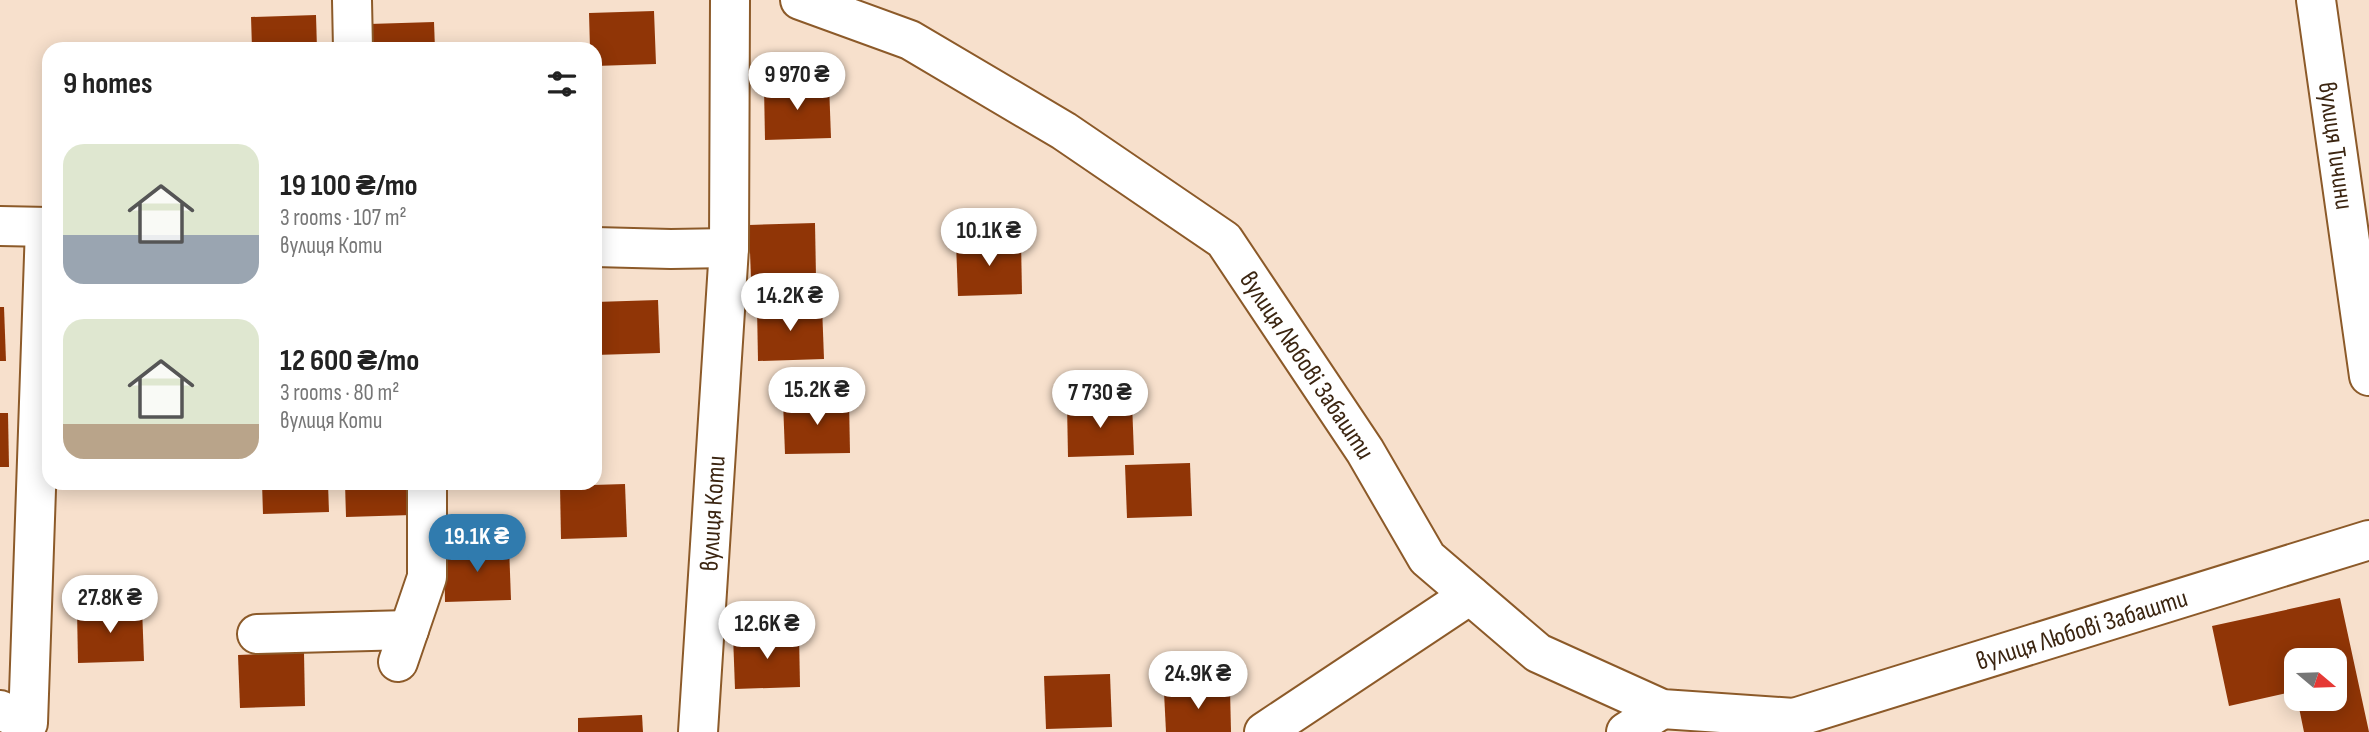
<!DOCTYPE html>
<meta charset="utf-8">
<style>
:root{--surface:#fff;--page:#f6f6f6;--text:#222;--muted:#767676;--accent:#307bae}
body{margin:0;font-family:"Sofia Sans Condensed",sans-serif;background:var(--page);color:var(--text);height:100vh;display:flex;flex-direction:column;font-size:26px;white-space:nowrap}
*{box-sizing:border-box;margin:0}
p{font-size:23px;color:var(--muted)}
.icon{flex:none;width:38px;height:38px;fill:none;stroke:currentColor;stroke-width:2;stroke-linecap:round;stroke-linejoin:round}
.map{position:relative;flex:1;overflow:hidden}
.drawer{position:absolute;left:42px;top:42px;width:560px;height:448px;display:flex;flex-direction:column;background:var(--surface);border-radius:21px;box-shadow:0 4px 18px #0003}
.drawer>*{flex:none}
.needle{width:46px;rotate:109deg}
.buttons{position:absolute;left:2284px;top:648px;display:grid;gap:14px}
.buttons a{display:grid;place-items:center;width:63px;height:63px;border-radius:14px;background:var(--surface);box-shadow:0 4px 18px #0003;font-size:35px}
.price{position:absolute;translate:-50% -60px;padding:0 16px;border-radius:24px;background:#fff;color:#222;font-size:23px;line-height:46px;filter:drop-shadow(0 2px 4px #0008)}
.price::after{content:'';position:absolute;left:50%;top:42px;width:21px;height:16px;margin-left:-10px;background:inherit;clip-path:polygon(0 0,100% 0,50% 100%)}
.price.active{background:var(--accent);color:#fff}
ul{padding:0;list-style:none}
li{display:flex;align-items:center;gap:21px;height:175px;padding:0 21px}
li span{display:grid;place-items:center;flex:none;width:196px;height:140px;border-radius:21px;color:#555}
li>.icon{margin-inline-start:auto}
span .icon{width:84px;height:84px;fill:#fffc;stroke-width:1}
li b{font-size:30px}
h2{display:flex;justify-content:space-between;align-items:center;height:84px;padding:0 21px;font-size:30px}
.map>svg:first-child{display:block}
.building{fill:#903506}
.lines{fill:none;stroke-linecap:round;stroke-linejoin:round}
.minor-casing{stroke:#8c5a29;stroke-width:42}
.minor{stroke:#fff;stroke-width:38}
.labels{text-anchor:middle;stroke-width:7;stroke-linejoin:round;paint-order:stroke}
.street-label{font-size:26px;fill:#3b2511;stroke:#f7e0cc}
</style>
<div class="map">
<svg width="2369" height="732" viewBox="0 0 2369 732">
<rect width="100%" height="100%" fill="#f7e0cc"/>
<g class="building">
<polygon points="654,11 656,64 595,66 595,49 590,49 589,13"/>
<polygon points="316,15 317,49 252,49 251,17"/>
<polygon points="434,22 435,49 369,49 369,24"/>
<polygon points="829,84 831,138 765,140 764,87"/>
<polygon points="815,223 816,277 751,279 749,225"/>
<polygon points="1021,240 1022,294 958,296 956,243"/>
<polygon points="658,300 660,353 595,355 595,302"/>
<polygon points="822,305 824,359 758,361 757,307"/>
<polygon points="0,307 4,307 6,361 0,361"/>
<polygon points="849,399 850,453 785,454 783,401"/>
<polygon points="1132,402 1134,455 1068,457 1067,404"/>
<polygon points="0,413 8,413 9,467 0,467"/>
<polygon points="1190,463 1192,516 1127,518 1125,465"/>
<polygon points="262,483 328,483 329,512 263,514"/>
<polygon points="345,483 411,483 412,515 346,517"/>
<polygon points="625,484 627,537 561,539 560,486"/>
<polygon points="509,546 511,600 445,602 444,548"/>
<polygon points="2340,598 2369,732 2304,732 2297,698 2334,698 2334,660 2296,660 2296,691 2229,706 2212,626"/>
<polygon points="142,607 144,661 78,663 77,610"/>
<polygon points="799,633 800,687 735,689 733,635"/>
<polygon points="304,652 305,706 240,708 238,655"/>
<polygon points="1110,674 1112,727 1046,729 1044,676"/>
<polygon points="1230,689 1231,732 1166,732 1164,692"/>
<polygon points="642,715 643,732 578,732 578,718"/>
</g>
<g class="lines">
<g class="minor-casing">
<g id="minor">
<polyline points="352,0 353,49"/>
<path id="s1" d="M800 0 910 40 1064 131 1224 240 1365 451 1427 558 1538 653 1662 709 1794 718"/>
<path id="s2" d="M2316 0 2369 376"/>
<polyline points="0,226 49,227"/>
<polyline points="595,247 671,249 729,248"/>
<polyline points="257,634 409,630"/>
<polyline points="398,662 427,577 427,483"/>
<polyline points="0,710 28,723 45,227"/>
<path id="s3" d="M698 732 729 248 730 0"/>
<polyline points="1264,732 1470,595"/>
<polyline points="1626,732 1662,709"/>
<path id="s4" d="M1794 732V718L2369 540"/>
</g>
</g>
<use href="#minor" class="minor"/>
</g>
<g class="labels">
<g class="street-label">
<text dy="9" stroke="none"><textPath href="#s2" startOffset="147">вулиця Тичини</textPath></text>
<text dy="9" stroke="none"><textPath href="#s1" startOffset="640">вулиця Любові Забашти</textPath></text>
<text dy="9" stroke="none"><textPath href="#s3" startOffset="219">вулиця Коти</textPath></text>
<text dy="9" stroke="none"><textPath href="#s4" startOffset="315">вулиця Любові Забашти</textPath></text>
</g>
</g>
</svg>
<div class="buttons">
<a><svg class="needle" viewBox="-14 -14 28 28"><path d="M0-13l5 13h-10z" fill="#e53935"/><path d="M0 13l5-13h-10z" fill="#767676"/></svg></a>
</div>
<b class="price" style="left:797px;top:112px">9 970 ₴</b>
<b class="price" style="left:989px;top:268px">10.1K ₴</b>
<b class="price" style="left:790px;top:333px">14.2K ₴</b>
<b class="price" style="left:817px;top:427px">15.2K ₴</b>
<b class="price" style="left:1100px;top:430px">7 730 ₴</b>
<b class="price active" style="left:477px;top:574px">19.1K ₴</b>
<b class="price" style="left:110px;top:635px">27.8K ₴</b>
<b class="price" style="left:767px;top:661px">12.6K ₴</b>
<b class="price" style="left:1198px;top:711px">24.9K ₴</b>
<section class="drawer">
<h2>9 homes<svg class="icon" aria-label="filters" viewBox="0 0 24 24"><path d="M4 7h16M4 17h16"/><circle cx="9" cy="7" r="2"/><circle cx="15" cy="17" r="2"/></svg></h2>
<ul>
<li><span style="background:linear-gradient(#dfe7d0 65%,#9aa5b1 0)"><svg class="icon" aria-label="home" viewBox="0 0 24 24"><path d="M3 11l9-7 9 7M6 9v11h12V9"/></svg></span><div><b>19 100 ₴/mo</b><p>3 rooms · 107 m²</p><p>вулиця Коти</p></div></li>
<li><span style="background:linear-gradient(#dfe7d0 75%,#b9a48a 0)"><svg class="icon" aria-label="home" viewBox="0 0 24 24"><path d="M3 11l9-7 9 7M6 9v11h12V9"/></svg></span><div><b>12 600 ₴/mo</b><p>3 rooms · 80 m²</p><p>вулиця Коти</p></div></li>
</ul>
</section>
</div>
